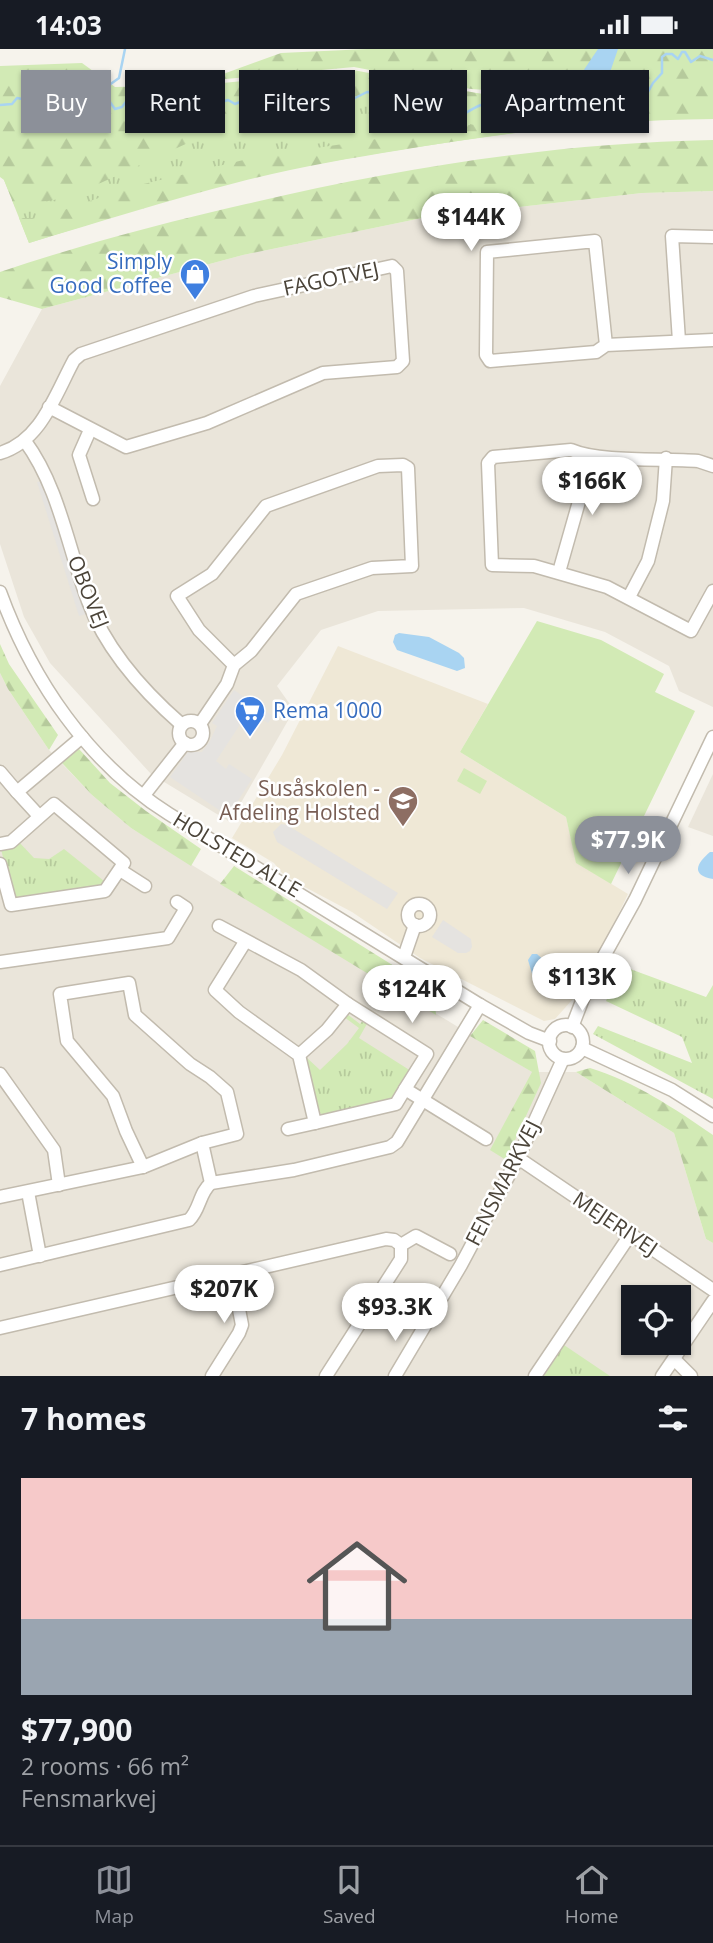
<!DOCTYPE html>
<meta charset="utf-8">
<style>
:root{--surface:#171b24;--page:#20242c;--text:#f1f3f6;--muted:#9ea1a6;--line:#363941;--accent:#8c9099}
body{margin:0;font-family:"Open Sans",sans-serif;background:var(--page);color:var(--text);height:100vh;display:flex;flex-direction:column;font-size:26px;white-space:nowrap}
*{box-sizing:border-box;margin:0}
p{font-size:23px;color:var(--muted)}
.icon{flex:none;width:38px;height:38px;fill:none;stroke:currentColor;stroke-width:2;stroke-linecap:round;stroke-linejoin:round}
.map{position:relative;height:1327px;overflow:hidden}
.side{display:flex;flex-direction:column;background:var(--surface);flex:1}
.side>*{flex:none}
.top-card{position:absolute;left:21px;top:21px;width:672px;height:63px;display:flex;gap:14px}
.controls{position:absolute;left:621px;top:1236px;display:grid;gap:14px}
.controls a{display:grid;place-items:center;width:70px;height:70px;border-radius:0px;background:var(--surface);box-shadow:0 2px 5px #0004;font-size:35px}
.price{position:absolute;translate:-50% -60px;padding:0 16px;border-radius:24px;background:#fff;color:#222;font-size:23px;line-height:46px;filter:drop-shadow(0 2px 4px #0008)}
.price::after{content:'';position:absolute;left:50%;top:42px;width:21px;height:16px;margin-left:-10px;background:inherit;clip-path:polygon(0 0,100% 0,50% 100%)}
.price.selected{background:var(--accent);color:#fff}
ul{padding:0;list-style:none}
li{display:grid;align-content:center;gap:14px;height:371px;padding:0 21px}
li+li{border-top:2px solid var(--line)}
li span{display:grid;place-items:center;height:217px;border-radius:0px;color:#555}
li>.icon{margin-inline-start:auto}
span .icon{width:126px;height:126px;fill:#fffc;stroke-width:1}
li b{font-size:30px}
h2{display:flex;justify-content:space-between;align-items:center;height:84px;padding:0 21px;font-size:30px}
.chip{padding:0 24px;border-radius:0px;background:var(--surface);box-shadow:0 2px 5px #0004;font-size:24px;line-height:63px}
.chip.selected{background:var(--accent);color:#fff}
.status{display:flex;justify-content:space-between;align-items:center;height:49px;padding:0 35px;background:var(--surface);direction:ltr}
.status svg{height:19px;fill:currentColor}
.dock{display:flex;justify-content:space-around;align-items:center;height:98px;border-top:2px solid var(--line);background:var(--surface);font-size:19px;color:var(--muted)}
.dock a{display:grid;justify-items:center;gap:4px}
.dock .selected{color:var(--accent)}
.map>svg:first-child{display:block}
.residential{fill:#eae5da;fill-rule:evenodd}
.education{fill:#efe8d6}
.grass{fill:url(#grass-tufts)}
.forest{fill:url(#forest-firs)}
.pitch{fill:#d2eab5}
.parking{fill:#e5e3e0}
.water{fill:#a9d4f2}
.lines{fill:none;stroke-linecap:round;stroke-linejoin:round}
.stream{stroke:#a9d4f2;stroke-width:2.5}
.minor-casing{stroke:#c2bbae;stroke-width:15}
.minor{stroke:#fff;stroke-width:12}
.labels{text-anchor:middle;stroke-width:5;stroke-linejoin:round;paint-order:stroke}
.shop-label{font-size:21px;fill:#366cbe;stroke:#fff;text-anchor:end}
.street-label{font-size:21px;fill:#4b4439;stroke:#fff}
.education-label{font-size:21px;fill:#785e54;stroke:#fff;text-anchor:end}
</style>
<div class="status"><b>14:03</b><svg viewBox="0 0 49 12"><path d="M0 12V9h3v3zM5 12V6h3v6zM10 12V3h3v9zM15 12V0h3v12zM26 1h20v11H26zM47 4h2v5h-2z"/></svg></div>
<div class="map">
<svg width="713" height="1327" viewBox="0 0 713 1327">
<defs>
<pattern id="grass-tufts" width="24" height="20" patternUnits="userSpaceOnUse" patternTransform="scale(1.75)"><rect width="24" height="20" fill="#d2eab5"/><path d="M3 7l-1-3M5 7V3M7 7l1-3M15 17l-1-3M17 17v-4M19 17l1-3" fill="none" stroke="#b6ca9c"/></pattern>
<pattern id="forest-firs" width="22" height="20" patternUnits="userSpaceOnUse" patternTransform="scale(1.75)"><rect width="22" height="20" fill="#d2eab5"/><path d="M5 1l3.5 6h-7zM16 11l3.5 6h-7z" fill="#b6ca9c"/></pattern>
</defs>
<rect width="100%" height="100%" fill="#f6f3ec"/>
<g class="residential">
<polygon points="713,142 713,658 679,642 669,617 605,583 524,559 378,562 321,581 277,637 294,661 230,773 151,725 50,614 24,568 0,495 0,337 42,260 243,206 422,169 642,144"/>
<path d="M0 624 8 640 49 701 92 746 131 779 532 1023H576L674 1084 706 1190 713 1194V1327H0ZM634 1248H679V1293H634Z"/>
<polygon points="713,725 713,787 688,778"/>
</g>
<polygon class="education" points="338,597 488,655 460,703 566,768 577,814 628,845 607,889 573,950 555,970 544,972 420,909 352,863 301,836 282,824 274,814 232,789 282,706"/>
<g class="grass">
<path d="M309 24 482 45 527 47 538 54 585 59 586 75C498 86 410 98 322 114 223 132 125 164 29 194L4 131Z"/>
<polygon points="18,792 34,809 49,810 64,800 104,832 101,836 17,849 12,846 1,800"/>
<polygon points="622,917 706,948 713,936 713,1050 593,985 598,977 692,1014 682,988 606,952"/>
<polygon points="347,965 360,975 364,970 368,973 359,989 411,1022 394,1049 324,1066 317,1063 304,1011 306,1008 320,1021 347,995 359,979 344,968"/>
<polygon points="564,1296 610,1327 544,1327"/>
</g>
<g class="forest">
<path d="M367 0H713V70C608 71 504 83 401 101 346 110 292 119 239 133 168 151 99 173 29 194L19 169H40L131 138 256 108 537 66 526 61V55L295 45 70 148 15 158 4 131 0 128V17L82 14 115 38 202 36 353 21 482 45 527 47 538 54 579 57 528 44 471 40 354 18 204 32 281 4Z"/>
<path d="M713 91V142L642 144 422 169 243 206 42 260 0 248V223C80 196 163 174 246 155 399 119 555 94 713 91Z"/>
<polygon points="0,595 9,615 58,686 49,701 8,640 0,624"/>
<polygon points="79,700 110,734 146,762 201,800 191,817 131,779 92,746 62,714"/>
<polygon points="234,817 434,942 436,966 220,835"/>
<polygon points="483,971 535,1002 541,1034 506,1111 490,1101 532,1023 470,987"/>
<path d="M590 1019C635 1033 674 1059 713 1086V1194L706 1190 674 1084 576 1023Z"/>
</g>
<g class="pitch">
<polygon points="537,572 601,591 664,625 655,643 695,662 611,835 576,814 566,768 460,703"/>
<polygon points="464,719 487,732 480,745 457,732"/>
</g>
<g class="parking">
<polygon points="43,432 86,565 79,567 37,433"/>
<polygon points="234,641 273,667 268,674 249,662 216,712 226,720 229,715 252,730 228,767 170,728 188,703 202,703 210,692 217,677 212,674"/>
<polygon points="281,775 287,776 398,844 387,860 277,793 273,783"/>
<polygon points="443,871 471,890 472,898 470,902 466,904 458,904 432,888"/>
</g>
<g class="water">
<polygon points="598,0 618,0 606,35 575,34"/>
<polygon points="399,584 429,588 459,604 464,609 465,619 457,622 397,601 393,593 395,586"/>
<path d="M710 803H713V830C690 826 697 814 710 803Z"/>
<polygon points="532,905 537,905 549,916 547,927 543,931 533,928 528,911"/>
</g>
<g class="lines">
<g class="stream">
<path d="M87 52 107 49 115 60 122 58 135 41 146 47 172 41 180 56 188 60 204 48 215 55 228 51 235 55 245 51 258 54 266 52 271 47 300 38 308 39 323 48 353 50 367 43 395 44 405 54C417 54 430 65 437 74 455 75 465 62 481 56L510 68 516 66C525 53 538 53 546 67L565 72 583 64 604 69 625 67 639 59 653 34 662 24V8L666 5H672L678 10 682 3H685L691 13 700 7 713 11"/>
<polyline points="0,56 12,55 17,49 28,51 44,77 51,73 56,75 58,81 63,81 71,75 87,52 119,29 125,0"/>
</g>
<g class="minor-casing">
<g id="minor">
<polyline points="679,292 672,187 713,188"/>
<polyline points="606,296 595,192 487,203 486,306 490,312 596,303 606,296 713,291"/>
<polyline points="90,381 79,406 93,450"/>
<path d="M25 392C59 438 68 499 88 552 106 601 143 642 182 676"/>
<path d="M0 404C41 392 55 346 74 311L81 305 254 247 392 217 397 222 403 312 397 318 323 324 207 374 126 398 49 358"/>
<path d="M713 417 698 412C664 409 601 414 571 401L493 408 488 414 492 516 534 517 607 538 691 582 713 542"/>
<polyline points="559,523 580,449 582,406"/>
<path d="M0 543C32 631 88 714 169 765L480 956 529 984 550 992"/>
<polyline points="629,548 648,512 663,452 666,409"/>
<circle cx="191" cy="684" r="12"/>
<polyline points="200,675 227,635 234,616 251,602 296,545 372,519 412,517 408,419 403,416 378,417 266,457 212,525 177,547 199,581 234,616"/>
<polyline points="0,723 17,743"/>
<polyline points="144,746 185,694"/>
<polyline points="39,767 17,743 82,688"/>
<polyline points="0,795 11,793 54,755 124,814 105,842 11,856 0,815"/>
<polyline points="120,821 145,837"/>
<circle cx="419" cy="866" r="11"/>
<polyline points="219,877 301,921 348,955"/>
<polyline points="245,893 215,941 239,963 299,1006 315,1074 396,1055 405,1040"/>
<polyline points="404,908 415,876"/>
<polyline points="0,913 168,889 186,859 177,853"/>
<circle cx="566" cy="993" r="17"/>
<polyline points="572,978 589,934 635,851 713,688"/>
<polyline points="582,999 672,1041 713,1067"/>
<polyline points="299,1006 327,981 348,955 427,1005 405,1040 486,1090"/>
<polyline points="0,1025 54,1101 59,1136"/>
<polyline points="288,1080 315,1074"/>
<polyline points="518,1109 713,1241"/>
<polyline points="143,1118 126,1082 113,1047 67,992 60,945 129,934 135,966 190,1015 210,1028 227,1043 237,1085 202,1094 211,1134"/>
<polyline points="28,1143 40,1207"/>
<polyline points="0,1148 143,1118 202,1094"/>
<path d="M0 1216 189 1171C200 1161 199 1144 211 1134L294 1121 390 1098 397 1093 480 956"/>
<polyline points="0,1279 386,1190 394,1191 401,1196 416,1187 450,1205"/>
<polyline points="674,1310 691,1327"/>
<polyline points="212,1327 239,1284 242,1276 232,1224"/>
<polyline points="326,1327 401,1210 401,1196"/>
<polyline points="395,1327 461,1216 518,1109 563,1010"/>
<polyline points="535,1327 630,1186"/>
<polyline points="662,1327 713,1252"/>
</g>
</g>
<use href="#minor" class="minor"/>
</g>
<defs>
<g id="shop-pin" transform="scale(1.575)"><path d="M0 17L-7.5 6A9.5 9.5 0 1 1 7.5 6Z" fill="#3f7fe0" stroke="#fff"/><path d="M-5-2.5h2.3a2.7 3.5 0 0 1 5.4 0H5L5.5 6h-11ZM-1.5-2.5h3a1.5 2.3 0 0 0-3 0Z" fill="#fff"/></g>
<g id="supermarket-pin" transform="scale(1.575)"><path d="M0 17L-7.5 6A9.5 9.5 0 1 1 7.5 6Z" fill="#3f7fe0" stroke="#fff"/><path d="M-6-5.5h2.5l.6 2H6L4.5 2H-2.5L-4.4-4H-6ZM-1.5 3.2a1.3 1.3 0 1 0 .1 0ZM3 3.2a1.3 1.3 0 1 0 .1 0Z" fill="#fff"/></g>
<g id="school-pin" transform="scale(1.575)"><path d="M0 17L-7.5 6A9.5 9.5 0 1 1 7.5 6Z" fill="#8d6e63" stroke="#fff"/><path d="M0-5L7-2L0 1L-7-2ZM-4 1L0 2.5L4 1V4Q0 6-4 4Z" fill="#fff"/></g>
</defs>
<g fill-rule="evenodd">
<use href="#shop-pin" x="195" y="225"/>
<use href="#supermarket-pin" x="250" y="662"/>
<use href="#school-pin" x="403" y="752"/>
</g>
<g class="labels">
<g class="shop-label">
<text x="172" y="220">Simply<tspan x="172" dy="24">Good Coffee</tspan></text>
<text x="273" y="669" text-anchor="start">Rema 1000</text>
</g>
<g class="street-label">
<text transform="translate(331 230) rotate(-12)" y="7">FAGOTVEJ</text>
<text transform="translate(88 543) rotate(68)" y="7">OBOVEJ</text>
<text transform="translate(237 806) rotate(31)" y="7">HOLSTED ALLE</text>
<text transform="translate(503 1134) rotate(-63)" y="7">FENSMARKVEJ</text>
<text transform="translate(615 1175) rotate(34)" y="7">MEJERIVEJ</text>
</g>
<g class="education-label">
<text x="380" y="747">Susåskolen -<tspan x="380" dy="24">Afdeling Holsted</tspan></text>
</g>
</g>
</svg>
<div class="controls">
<a><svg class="icon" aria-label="locate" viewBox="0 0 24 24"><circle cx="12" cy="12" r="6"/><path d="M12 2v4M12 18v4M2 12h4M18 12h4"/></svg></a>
</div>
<b class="price" style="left:471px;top:204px">$144K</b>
<b class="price" style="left:592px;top:468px">$166K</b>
<b class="price selected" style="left:628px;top:827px">$77.9K</b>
<b class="price" style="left:582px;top:964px">$113K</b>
<b class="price" style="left:412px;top:976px">$124K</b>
<b class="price" style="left:224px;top:1276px">$207K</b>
<b class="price" style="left:395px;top:1294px">$93.3K</b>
<div class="top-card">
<a class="chip selected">Buy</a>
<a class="chip">Rent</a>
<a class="chip">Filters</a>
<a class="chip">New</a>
<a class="chip">Apartment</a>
</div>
</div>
<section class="side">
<h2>7 homes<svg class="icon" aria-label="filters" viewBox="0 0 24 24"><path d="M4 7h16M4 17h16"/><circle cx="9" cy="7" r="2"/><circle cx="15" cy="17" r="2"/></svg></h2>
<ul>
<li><span style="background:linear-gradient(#f6c9c9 65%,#9aa5b1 0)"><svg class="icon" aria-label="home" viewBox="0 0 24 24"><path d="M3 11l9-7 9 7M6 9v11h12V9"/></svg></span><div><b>$77,900</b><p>2 rooms · 66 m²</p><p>Fensmarkvej</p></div></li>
</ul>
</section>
<nav class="dock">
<a class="selected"><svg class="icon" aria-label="map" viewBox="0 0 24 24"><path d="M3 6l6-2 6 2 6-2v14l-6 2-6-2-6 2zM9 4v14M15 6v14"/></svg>Map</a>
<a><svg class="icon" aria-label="saved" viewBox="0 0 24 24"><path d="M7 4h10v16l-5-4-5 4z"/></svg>Saved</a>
<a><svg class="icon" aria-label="home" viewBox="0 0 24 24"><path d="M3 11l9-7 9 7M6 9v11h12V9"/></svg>Home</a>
</nav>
